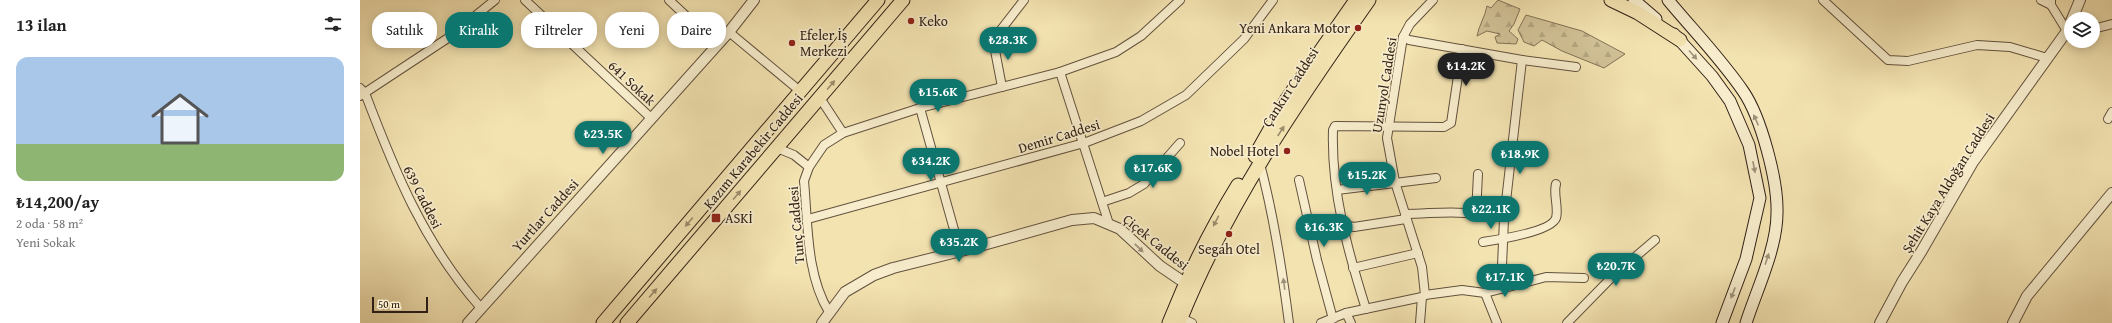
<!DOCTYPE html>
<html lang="tr">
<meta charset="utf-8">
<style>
:root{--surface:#fff;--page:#f6f6f6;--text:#222;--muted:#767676;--line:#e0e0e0;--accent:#0f766e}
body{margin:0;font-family:"Gentium Book Plus",serif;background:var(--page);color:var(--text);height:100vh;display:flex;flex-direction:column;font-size:15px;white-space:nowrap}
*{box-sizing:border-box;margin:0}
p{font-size:13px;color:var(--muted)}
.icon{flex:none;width:22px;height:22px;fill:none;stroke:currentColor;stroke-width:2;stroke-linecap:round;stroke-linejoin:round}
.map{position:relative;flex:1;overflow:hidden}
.sheet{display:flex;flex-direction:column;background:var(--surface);width:360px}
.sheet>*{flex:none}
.top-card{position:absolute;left:12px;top:12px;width:380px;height:36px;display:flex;gap:8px}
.fabs{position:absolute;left:1704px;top:12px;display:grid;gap:8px}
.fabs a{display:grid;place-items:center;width:36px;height:36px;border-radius:50%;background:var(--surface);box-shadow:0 2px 10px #0003;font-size:20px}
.scale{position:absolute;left:12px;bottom:10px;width:56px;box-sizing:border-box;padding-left:4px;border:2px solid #312016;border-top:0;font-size:11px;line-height:14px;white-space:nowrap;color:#312016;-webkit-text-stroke:3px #f7edcc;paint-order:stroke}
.price{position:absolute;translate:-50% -34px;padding:0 9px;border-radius:14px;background:var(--accent);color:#fff;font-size:13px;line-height:26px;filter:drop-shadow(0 1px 2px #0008)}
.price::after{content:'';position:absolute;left:50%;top:24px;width:12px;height:9px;margin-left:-6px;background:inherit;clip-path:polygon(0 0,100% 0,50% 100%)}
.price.current{background:#222;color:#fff}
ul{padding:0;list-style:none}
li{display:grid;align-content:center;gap:8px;height:212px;padding:0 16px}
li+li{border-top:1px solid var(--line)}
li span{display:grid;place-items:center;height:124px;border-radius:12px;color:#555}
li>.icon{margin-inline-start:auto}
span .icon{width:72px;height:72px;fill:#fffc;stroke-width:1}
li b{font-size:17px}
h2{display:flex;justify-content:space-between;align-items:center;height:48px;padding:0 16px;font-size:17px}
.chip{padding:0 14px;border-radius:16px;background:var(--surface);box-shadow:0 2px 10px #0003;font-size:14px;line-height:36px}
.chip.current{background:var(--accent);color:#fff}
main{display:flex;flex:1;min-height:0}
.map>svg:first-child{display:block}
.forest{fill:url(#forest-firs);stroke:#827156}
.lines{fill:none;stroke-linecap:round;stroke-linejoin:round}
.minor-casing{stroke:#62513d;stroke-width:10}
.tertiary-casing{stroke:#62513d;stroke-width:12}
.secondary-casing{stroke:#312016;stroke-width:13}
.primary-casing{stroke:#312016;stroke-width:15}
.minor{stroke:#f7edcc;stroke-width:8}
.tertiary{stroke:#f7edcc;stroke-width:10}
.secondary{stroke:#f7edcc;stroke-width:11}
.primary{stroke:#f3e3b1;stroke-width:13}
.oneway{fill:#9e917a}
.oneway2{fill:#9c8b6b}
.poi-dot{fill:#8f2418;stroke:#f7edcc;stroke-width:1.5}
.labels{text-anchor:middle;stroke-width:3.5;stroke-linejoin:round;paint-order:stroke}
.poi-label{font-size:14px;fill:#312016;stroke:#f7edcc;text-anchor:start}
.street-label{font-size:14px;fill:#312016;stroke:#f7edcc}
</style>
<main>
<section class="sheet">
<h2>13 ilan<svg class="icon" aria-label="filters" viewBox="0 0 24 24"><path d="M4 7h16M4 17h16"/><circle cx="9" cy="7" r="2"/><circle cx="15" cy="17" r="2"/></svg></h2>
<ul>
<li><span style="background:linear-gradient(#a9c7e8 70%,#8fb573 0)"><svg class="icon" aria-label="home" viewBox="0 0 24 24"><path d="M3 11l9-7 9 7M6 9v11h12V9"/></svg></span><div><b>₺14,200/ay</b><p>2 oda · 58 m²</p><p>Yeni Sokak</p></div></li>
</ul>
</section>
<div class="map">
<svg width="1752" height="323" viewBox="0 0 1752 323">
<defs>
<pattern id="forest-firs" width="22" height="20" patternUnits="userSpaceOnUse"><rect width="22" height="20" fill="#d2c297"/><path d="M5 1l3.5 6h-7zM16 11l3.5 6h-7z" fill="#b5a681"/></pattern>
</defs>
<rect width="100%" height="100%" fill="#f3e3b1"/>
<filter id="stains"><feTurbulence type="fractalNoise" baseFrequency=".005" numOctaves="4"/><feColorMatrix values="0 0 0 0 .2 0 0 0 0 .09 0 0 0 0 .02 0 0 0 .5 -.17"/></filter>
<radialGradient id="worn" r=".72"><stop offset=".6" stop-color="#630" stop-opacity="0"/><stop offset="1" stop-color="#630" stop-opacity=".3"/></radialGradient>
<g class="forest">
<path d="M1138 0 1160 9 1154 24 1149 31 1158 39 1156 44 1137 43 1135 37 1140 34 1127 31 1117 36C1119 25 1125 17 1127 6L1131 8Z"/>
<polygon points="1166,15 1222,31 1265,54 1244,68 1202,51 1182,40 1174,46 1164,42 1158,30"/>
</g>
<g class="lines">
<g class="minor-casing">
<g id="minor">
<polyline points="165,0 291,118"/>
<polyline points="309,0 357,45"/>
<polyline points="1463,0 1528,60 1548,61 1617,45 1650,47 1687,58"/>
<polyline points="1681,0 1691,5"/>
<polyline points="1691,0 1691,5 1707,31 1710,31"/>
<polyline points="1733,29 1752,24"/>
<polyline points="369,32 440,91"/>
<polyline points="1043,37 1049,40 1162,60 1216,67"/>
<polyline points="700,72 749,224"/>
<polyline points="642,87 633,40 664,0"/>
<path d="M0 88 5 93C35 172 64 244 121 308"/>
<polyline points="0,96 88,38 135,0"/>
<polyline points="460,98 483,133"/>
<polyline points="560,108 600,251"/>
<polyline points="1748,119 1752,112"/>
<polyline points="417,148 434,155 449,167"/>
<path d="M900 164C914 216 922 269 929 323"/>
<polyline points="939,180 957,260 973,319"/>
<polyline points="977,190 1076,178"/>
<polyline points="742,202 769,193 784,184 820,143"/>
<path d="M1045 214C1069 214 1092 210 1116 214L1118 174"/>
<polyline points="448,219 724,143 781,121 826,95 884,39 913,0"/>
<polyline points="983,224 994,227 1046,219"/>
<path d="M1123 242C1136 240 1191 232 1196 218 1199 208 1193 194 1196 184"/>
<polyline points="993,268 1058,253"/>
<polyline points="1141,289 1144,219 1162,60"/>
<polyline points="1125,293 1137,323"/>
<polyline points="1065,295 1102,290 1125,293 1186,277 1224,278"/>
<path d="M1006 309C988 252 971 191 973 130L975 126 1084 127 1091 123 1102 49"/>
<path d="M469 312C446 275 448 223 444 181L449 167 464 145 483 133 560 108 700 72 756 52 781 36 820 0"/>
<polyline points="986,313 991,323"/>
<polyline points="821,318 832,323"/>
<polyline points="961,323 986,313 1062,297"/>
<polyline points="1060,323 1062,297 1065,295 1062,267 1035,182 1027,138 1043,37 1050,24 1073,0"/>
<polyline points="1207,323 1253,276 1295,240"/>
</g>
</g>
<g class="tertiary-casing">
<g id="tertiary">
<polyline points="1712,19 1720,0"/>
<polyline points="108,323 369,32 394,0"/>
<polyline points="462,323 485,292 514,275 533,268 609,249 712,220 734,218 760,229 800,266 825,283"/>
<polyline points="1520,323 1542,282 1561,252 1613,162 1707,31 1711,21"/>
<polyline points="1653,323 1667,296 1752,193"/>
</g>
</g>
<g class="secondary-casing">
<g id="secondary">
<polyline points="1274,0 1296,19"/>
<path d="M1308 0C1333 30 1361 59 1383 91 1401 117 1418 181 1417 213 1417 248 1397 289 1386 323"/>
<polyline points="1314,34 1352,76 1370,101 1389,145 1400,198 1386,259 1362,323"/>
</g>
</g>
<g class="primary-casing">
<g id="primary">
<polyline points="1251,0 1278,13 1320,40"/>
<polyline points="895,156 927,99 996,0"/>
<polyline points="243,323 518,0"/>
<polyline points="267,323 543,0"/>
<path d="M809 323C828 275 851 229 878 185"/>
<path d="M819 323C865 207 937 102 1009 0"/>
</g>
</g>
<use href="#minor" class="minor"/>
<use href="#tertiary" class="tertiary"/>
<use href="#secondary" class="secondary"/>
<use href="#primary" class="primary"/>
</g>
<defs><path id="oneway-solid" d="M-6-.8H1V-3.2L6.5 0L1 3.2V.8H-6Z"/></defs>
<g class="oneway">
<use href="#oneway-solid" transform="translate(1333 55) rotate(48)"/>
<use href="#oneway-solid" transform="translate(1396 120) rotate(-114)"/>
<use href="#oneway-solid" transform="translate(1394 167) rotate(79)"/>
<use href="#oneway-solid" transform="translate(779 248) rotate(44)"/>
<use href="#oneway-solid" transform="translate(1407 259) rotate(-72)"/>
<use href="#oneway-solid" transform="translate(924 284) rotate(-98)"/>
<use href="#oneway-solid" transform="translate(1373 293) rotate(111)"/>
</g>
<g class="oneway2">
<use href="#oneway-solid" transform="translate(471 85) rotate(-50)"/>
<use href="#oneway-solid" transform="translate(921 131) rotate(-57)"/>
<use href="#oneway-solid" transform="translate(377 195) rotate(-49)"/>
<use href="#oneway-solid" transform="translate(856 221) rotate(117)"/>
<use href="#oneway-solid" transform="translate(329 222) rotate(130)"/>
<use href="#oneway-solid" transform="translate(293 293) rotate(-49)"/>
</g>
<g class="poi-dot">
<circle cx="551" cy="21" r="4"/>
<circle cx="998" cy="28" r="4"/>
<circle cx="432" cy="43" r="4"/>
<circle cx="927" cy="151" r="4"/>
<rect x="351" y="213" width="10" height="10" rx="2"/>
<circle cx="869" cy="234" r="4"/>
</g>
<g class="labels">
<g class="poi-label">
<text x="559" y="26">Keko</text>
<text x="990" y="33" text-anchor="end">Yeni Ankara Motor</text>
<text x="440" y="40">Efeler İş<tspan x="440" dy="16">Merkezi</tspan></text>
<text x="919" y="156" text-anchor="end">Nobel Hotel</text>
<text x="365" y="223">ASKİ</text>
<text x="869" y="254" text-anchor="middle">Segah Otel</text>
</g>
<g class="street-label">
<text transform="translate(272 83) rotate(43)" y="5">641 Sokak</text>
<text transform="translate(1024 85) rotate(-81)" y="5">Uzunyol Caddesi</text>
<text transform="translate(930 87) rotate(-57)" y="5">Çankırı Caddesi</text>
<text transform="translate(699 136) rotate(-17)" y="5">Demir Caddesi</text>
<text transform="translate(393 151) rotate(-50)" y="5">Kazım Karabekir Caddesi</text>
<text transform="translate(1588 183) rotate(-58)" y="5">Şehit Kaya Aldoğan Caddesi</text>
<text transform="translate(63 197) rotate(63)" y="5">639 Caddesi</text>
<text transform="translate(185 215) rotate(-48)" y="5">Yurtlar Caddesi</text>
<text transform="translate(436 225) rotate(-95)" y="5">Tunç Caddesi</text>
<text transform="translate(796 242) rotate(39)" y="5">Çiçek Caddesi</text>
</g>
</g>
<rect width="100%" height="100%" filter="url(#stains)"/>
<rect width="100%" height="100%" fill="url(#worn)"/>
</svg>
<div class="fabs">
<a><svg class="icon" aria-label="layers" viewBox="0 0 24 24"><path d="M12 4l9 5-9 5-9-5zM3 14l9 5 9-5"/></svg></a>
</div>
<div class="scale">50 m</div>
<b class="price" style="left:648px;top:61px">₺28.3K</b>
<b class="price current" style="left:1106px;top:87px">₺14.2K</b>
<b class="price" style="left:578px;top:113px">₺15.6K</b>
<b class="price" style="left:243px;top:155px">₺23.5K</b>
<b class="price" style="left:1160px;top:175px">₺18.9K</b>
<b class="price" style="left:571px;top:182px">₺34.2K</b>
<b class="price" style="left:793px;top:189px">₺17.6K</b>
<b class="price" style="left:1007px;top:196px">₺15.2K</b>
<b class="price" style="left:1131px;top:230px">₺22.1K</b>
<b class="price" style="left:964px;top:248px">₺16.3K</b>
<b class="price" style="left:599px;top:263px">₺35.2K</b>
<b class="price" style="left:1256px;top:287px">₺20.7K</b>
<b class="price" style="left:1145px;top:298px">₺17.1K</b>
<div class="top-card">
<a class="chip">Satılık</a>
<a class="chip current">Kiralık</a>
<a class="chip">Filtreler</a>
<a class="chip">Yeni</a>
<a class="chip">Daire</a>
</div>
</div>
</main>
